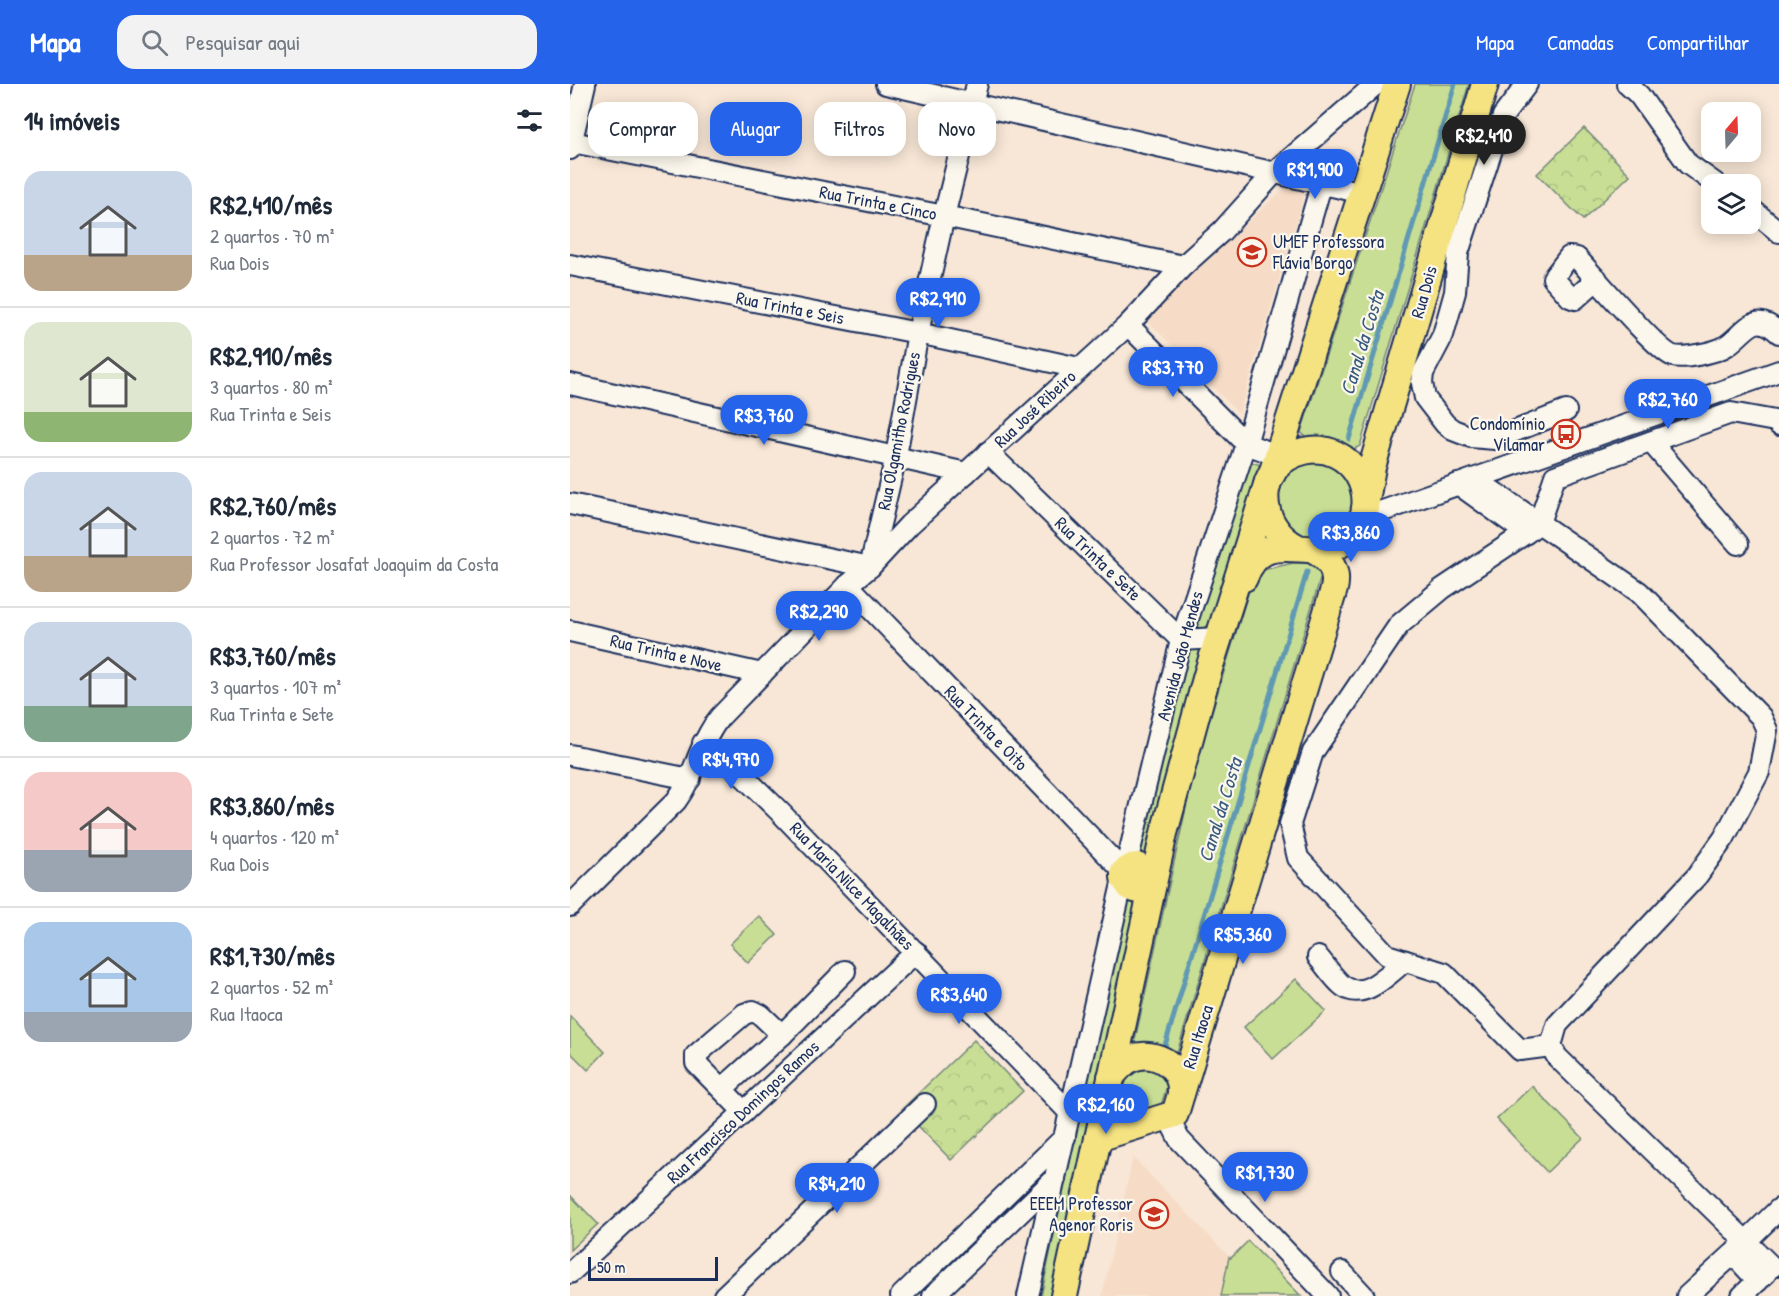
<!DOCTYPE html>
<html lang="pt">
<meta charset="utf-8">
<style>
:root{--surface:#fff;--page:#f2f2f3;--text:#1f2937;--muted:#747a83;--line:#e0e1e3;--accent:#2563eb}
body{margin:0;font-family:"Patrick Hand",sans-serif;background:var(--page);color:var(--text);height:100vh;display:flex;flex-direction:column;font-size:22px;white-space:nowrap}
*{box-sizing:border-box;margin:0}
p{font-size:20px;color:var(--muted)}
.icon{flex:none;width:33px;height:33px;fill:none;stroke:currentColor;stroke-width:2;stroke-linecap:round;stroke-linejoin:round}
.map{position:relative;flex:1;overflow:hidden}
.details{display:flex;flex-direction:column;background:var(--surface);width:570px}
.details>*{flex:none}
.banner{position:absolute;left:18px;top:18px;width:570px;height:54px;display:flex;gap:12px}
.needle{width:39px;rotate:19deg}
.buttons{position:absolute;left:1131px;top:18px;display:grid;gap:12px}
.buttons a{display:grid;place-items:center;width:60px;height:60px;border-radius:12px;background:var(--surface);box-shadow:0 3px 15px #0003;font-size:30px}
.scale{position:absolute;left:18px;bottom:15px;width:130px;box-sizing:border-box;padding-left:6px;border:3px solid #1b2f5e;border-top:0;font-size:16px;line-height:21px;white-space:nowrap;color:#1b2f5e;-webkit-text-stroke:4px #fbf7ec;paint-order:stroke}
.price{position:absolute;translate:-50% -51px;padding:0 14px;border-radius:21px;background:var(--accent);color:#fff;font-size:20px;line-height:39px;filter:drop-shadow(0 2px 3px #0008)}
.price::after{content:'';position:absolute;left:50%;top:36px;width:18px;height:14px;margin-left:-9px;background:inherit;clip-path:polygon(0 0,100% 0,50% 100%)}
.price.current{background:#222;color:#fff}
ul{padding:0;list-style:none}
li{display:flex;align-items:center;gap:18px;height:150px;padding:0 24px}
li+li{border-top:2px solid var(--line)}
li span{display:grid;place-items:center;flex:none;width:168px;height:120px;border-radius:18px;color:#555}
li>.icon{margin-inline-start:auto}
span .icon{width:72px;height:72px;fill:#fffc;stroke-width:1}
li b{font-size:26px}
h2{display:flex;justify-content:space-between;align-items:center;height:72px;padding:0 24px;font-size:26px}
.tag{padding:0 21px;border-radius:18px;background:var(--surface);box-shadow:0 3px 15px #0003;font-size:21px;line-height:54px}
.tag.current{background:var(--accent);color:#fff}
header{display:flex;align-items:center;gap:36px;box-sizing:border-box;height:84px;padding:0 30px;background:var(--accent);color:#fff}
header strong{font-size:28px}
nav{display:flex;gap:33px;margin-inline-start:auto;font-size:21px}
.search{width:420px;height:54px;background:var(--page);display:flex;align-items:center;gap:15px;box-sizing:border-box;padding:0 21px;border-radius:18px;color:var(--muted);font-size:22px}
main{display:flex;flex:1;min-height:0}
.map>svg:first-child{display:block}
.built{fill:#f6dcc6}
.green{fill:#c8de94;stroke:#728679;stroke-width:1.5}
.park{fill:url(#park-crowns);stroke:#728679;stroke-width:1.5}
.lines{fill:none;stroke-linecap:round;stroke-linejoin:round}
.stream{stroke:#6199b3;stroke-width:5}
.minor-casing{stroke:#1b2f5e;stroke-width:24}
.major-casing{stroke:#1b2f5e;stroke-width:30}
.minor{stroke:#fbf7ec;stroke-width:20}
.major{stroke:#f5e382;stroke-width:26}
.labels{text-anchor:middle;stroke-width:4.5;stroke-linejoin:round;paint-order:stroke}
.street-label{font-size:18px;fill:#1b2f5e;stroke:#fbf7ec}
.poi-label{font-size:18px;fill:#1b2f5e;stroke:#fbf7ec;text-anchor:end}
.water-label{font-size:20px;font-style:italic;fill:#385b81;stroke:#fbf7ec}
</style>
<header>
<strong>Mapa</strong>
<div class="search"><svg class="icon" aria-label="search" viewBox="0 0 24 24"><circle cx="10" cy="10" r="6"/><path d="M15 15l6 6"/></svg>Pesquisar aqui</div>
<nav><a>Mapa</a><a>Camadas</a><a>Compartilhar</a></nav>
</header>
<main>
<section class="details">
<h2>14 imóveis<svg class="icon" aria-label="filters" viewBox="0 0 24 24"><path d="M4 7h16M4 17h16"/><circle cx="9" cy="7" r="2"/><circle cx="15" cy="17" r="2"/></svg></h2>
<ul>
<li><span style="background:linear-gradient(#c9d6e8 70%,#b9a48a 0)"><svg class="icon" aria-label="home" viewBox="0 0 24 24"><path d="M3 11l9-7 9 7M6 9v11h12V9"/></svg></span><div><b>R$2,410/mês</b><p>2 quartos · 70 m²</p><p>Rua Dois</p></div></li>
<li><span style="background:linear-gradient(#dfe7d0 75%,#8fb573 0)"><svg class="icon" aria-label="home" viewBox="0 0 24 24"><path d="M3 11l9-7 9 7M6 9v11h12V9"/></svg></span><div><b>R$2,910/mês</b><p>3 quartos · 80 m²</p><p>Rua Trinta e Seis</p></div></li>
<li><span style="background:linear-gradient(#c9d6e8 70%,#b9a48a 0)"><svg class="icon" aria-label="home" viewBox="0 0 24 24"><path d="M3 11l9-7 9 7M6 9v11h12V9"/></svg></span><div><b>R$2,760/mês</b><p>2 quartos · 72 m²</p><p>Rua Professor Josafat Joaquim da Costa</p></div></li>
<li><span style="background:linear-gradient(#c9d6e8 70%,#7fa58c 0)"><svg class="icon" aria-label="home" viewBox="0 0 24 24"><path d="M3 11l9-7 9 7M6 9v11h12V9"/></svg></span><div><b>R$3,760/mês</b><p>3 quartos · 107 m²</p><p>Rua Trinta e Sete</p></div></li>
<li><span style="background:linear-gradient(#f6c9c9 65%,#9aa5b1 0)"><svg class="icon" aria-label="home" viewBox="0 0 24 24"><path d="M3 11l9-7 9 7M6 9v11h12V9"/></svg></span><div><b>R$3,860/mês</b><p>4 quartos · 120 m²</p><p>Rua Dois</p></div></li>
<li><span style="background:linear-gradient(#a9c7e8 75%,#9aa5b1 0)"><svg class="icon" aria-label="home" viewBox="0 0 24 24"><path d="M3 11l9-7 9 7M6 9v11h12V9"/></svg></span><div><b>R$1,730/mês</b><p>2 quartos · 52 m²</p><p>Rua Itaoca</p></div></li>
</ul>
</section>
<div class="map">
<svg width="1209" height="1212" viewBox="0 0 1209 1212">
<defs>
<pattern id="park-crowns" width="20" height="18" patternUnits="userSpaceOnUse" patternTransform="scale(1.5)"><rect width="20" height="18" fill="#c8de94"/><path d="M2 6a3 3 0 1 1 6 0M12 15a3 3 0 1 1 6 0" fill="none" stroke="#abbf82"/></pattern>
</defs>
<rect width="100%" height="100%" fill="#f8e7d6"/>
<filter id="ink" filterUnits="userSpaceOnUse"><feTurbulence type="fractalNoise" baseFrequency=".0167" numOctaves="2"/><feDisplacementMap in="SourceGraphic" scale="12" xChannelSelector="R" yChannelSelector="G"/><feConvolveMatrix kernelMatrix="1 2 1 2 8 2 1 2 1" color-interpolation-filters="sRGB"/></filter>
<g filter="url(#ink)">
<g class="built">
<polygon points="720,99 737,102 669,330 575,234"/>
<polygon points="563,1073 697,1212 532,1212"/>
</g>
<g class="green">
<polygon points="845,0 899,0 790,362 784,365 760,355 735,353 731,348"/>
<polygon points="680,378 688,380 691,383 640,539 634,545 630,546 625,543"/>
<path d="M754 378 778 392 787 425 767 452 733 455 712 437C710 428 706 417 708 409 711 384 734 379 754 378Z"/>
<polygon points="723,479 737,479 750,486 751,492 590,1025 545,1047 621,701 640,633 681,500 693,486"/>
<polygon points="627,563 631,566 601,673 577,773 565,775 617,570"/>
<polygon points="556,815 566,818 482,1212 471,1212"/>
<polygon points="189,832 207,851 178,879 160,860"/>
<polygon points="726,895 756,927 703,975 674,943"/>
<polygon points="0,932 35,968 18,986 0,968"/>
<polygon points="962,1002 1013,1054 977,1088 927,1035"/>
<polygon points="0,1111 28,1140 0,1166"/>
<polygon points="678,1157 731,1212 651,1212 659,1173 661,1174"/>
</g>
<g class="park">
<polygon points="1014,44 1060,91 1013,136 967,90"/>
<polygon points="404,956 453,1007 381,1076 332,1025"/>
</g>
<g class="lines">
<g class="stream">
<polyline points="779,355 885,0"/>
<polyline points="593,968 737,488"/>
</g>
<g class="minor-casing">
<g id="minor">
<polyline points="316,0 793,109"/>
<polyline points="957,0 933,32 888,169 885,208 873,251 853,289 852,299 855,314 875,340 883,346 901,353 925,355 996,327"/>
<polyline points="1057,0 1069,11 1118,80 1146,100"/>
<polyline points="2,58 374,132 613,182"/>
<polyline points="0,65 15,0"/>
<polyline points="1180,124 1209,148"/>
<polyline points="0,181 348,249 509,284"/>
<path d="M1027 195 1005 215 1000 213 983 194 999 173 1007 174C1023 191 1087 267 1103 272 1114 275 1147 268 1156 262 1177 248 1183 225 1209 249"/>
<polyline points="558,241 676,360 707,371"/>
<polyline points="0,300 396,389"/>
<polyline points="1081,358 1168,460"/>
<polyline points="418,368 611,556 648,554"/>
<polyline points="905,395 1069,508 1191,633 1197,646 1189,688 1154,754 1127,792 987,941 981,962 987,973 1202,1183"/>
<polyline points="888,400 956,449"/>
<polyline points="0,420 300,483 326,372 348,249 374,132 407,0"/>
<polyline points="793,434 1209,287"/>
<polyline points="278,501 554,788"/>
<polyline points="0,547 192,590"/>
<polyline points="133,659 165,684 210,728 500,1029"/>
<polyline points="0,671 120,695"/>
<path d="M0 822 106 717C125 692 129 659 150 633L278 501 300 483 339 441 558 241 613 182 652 147 705 88 806 0"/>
<path d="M748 873C756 882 764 895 773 902 794 918 819 889 835 877"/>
<polyline points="981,962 950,966 874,889 817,871 728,774 720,740 743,668 829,541 872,505 956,449 969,439 985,392 1161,329 1205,337 1209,341"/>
<polyline points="152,1005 212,951 275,887"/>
<polyline points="174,1028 126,979 126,971 174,930 183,927 191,931 212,951"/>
<polyline points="605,1030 603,1043 609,1055 758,1212"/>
<polyline points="1166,1167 1209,1125"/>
<polyline points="772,1188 794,1212"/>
<polyline points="0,1189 346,868"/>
<polyline points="154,1212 355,1020"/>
<polyline points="331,1212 495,1053"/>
<polyline points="363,1212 485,1095"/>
<polyline points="458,1212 554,791 611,556 676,360 752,98"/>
<polyline points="1117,1212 1163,1170 1188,1197"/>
<polyline points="1172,1212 1196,1189"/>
</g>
</g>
<g class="major-casing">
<g id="major">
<polyline points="702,390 827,0"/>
<polyline points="796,417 802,383 915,0"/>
<path d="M674 494C696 434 749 489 783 450 815 414 781 356 734 367 683 379 684 442 728 464"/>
<path d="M567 782 580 788 583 797C577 807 569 808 560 803L554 794V788L562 783Z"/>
<path d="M541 993C547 985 553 978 562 974 586 965 613 983 611 1009"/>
<path d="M528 1054 605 1030 764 505C768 488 761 475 745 467"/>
<polyline points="494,1212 594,749 637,591 698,398"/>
</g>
</g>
<use href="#minor" class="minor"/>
<use href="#major" class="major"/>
</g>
</g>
<defs>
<g id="school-ring" transform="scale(1.5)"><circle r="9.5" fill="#fbf7ec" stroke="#c8321e" stroke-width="1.5"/><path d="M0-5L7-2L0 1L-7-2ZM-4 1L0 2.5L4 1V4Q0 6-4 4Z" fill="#c8321e"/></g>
<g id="bus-ring" transform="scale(1.5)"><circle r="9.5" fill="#fbf7ec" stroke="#c8321e" stroke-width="1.5"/><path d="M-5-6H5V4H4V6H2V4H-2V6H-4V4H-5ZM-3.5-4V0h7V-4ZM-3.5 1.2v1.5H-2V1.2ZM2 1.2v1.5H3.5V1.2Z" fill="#c8321e"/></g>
</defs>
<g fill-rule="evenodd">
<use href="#school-ring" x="682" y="168"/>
<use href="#bus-ring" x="996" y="350"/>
<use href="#school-ring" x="584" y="1130"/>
</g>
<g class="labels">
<g class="street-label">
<text transform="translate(308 119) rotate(11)" y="6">Rua Trinta e Cinco</text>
<text transform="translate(854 208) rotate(-74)" y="6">Rua Dois</text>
<text transform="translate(220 224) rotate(11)" y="6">Rua Trinta e Seis</text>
<text transform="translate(465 325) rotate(-43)" y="6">Rua José Ribeiro</text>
<text transform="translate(329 347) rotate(-79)" y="6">Rua Olgamitho Rodrigues</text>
<text transform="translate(528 475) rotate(44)" y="6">Rua Trinta e Sete</text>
<text transform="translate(96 569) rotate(13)" y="6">Rua Trinta e Nove</text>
<text transform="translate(610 572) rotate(-75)" y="6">Avenida João Mendes</text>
<text transform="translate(416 644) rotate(46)" y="6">Rua Trinta e Oito</text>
<text transform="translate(282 802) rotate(46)" y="6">Rua Maria Nilce Magalhães</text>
<text transform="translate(628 953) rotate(-73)" y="6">Rua Itaoca</text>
<text transform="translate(173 1028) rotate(-43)" y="6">Rua Francisco Domingos Ramos</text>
</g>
<g class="poi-label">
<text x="703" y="164" text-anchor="start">UMEF Professora<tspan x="703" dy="21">Flávia Borgo</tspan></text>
<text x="975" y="346">Condomínio<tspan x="975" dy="21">Vilamar</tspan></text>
<text x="563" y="1126">EEEM Professor<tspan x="563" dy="21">Agenor Roris</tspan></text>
</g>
<g class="water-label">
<text transform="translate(792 259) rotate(-73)" y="7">Canal da Costa</text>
<text transform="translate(650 726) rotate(-73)" y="7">Canal da Costa</text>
</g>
</g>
</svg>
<div class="buttons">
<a><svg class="needle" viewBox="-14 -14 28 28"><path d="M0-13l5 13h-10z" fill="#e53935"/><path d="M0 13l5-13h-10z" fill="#747a83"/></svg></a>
<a><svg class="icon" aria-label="layers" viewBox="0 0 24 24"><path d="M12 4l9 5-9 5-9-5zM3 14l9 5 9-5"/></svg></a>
</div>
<div class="scale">50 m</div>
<b class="price current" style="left:914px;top:82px">R$2,410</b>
<b class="price" style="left:745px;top:116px">R$1,900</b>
<b class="price" style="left:368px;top:245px">R$2,910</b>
<b class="price" style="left:603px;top:314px">R$3,770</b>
<b class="price" style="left:1098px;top:346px">R$2,760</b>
<b class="price" style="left:194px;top:362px">R$3,760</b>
<b class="price" style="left:781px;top:479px">R$3,860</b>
<b class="price" style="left:249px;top:558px">R$2,290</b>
<b class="price" style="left:161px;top:706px">R$4,970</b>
<b class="price" style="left:673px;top:881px">R$5,360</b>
<b class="price" style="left:389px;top:941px">R$3,640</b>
<b class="price" style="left:536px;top:1051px">R$2,160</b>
<b class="price" style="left:695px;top:1119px">R$1,730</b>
<b class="price" style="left:267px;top:1130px">R$4,210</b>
<div class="banner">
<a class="tag">Comprar</a>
<a class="tag current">Alugar</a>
<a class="tag">Filtros</a>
<a class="tag">Novo</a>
</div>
</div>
</main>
